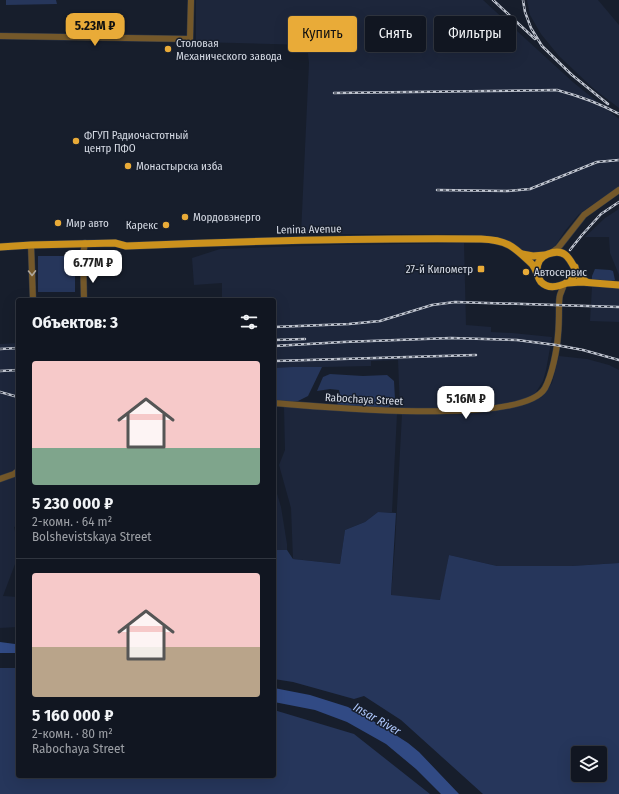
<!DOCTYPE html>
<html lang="ru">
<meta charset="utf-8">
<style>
:root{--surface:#111621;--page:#1e232e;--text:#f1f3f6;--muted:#9c9fa5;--line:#30353f;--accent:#e9ab38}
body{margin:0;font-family:"Fira Sans Condensed",sans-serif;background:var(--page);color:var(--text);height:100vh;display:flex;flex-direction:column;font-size:15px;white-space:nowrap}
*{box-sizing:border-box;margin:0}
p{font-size:13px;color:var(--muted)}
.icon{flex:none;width:22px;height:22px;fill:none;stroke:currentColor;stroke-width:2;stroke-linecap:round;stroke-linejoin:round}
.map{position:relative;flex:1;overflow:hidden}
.side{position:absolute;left:16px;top:298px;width:260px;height:480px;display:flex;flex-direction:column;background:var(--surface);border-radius:4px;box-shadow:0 4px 16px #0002,0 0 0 1px var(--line)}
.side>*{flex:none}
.guide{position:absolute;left:288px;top:16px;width:271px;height:36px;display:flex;gap:8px}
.fabs{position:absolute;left:571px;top:746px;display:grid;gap:8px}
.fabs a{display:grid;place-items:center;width:36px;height:36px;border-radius:4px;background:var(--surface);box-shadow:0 4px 16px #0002,0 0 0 1px var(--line);font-size:20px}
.price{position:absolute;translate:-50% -34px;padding:0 9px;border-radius:8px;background:#fff;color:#222;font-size:13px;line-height:26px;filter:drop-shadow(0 1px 2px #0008)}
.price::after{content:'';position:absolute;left:50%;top:24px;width:12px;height:9px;margin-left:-6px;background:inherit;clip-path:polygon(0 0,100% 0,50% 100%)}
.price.on{background:var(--accent);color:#111}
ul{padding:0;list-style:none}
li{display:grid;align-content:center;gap:8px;height:212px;padding:0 16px}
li+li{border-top:1px solid var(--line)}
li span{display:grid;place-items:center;height:124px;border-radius:4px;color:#555}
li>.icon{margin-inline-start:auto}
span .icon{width:72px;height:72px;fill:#fffc;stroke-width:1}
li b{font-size:17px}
h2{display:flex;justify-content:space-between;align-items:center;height:48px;padding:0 16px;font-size:17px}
.tag{padding:0 14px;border-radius:4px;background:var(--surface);box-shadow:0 4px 16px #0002,0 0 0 1px var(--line);font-size:14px;line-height:36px}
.tag.on{background:var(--accent);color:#111}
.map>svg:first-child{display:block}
.built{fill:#1d263b}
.green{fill:#26365b;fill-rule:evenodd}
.water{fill:#314a84}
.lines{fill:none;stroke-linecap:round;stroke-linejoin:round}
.minor-casing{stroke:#323946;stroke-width:7}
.major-casing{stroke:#323946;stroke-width:8}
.minor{stroke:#74582a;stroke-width:6}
.major{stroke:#cb911d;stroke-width:7}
.rail-casing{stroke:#c0c5d0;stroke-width:2.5}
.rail{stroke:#171e2c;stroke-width:1;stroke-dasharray:3;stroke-linecap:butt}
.oneway{stroke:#afa79b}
.poi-dot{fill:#e9ab38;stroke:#171e2c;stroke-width:1.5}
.labels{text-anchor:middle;stroke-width:3;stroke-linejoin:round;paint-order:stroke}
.poi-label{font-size:11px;fill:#d7dce6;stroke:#171e2c;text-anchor:start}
.street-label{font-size:11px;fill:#d7dce6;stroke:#171e2c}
.water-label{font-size:12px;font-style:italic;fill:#afc8fd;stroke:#171e2c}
</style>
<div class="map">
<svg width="619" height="794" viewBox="0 0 619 794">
<rect width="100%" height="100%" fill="#171e2c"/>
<g class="built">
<polygon points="196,0 483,0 574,83 619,119 619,187 579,214 565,231 555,246 545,252 535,253 523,250 513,244 495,236 446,234 301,234 309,63 307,45 196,42"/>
<polygon points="527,0 598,0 619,25 619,108 594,89 559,56 541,34 530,15"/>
<polygon points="619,209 619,275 610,253 609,237 585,237 605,218"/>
<polygon points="464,243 466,325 491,327 491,332 512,333 552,337 546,370 543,381 536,392 531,397 510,403 475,407 451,409 400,409 398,360 371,361 371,366 274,368 274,300 222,300 222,283 194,285 192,258 220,249 333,245"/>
<polygon points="592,287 619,288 619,322 590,321"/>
<polygon points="18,343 18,400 15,400 18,416 18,467 14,471 0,477 0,344"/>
<polygon points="559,356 587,359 609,365 619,370 619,563 572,566 497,566 449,555 441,600 391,596 395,545 402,414 440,415 469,414 525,405 542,397 552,383"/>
<polygon points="284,407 397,414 392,512 378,512 365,522 345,530 340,564 293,559 291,508 279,465 285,450"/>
<polygon points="18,476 18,526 14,527 18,546 18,556 3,596 18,597 18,627 0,628 0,481"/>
<polygon points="274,484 281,507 287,544 287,550 274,550"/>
</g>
<g class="green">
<polygon points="6,0 56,0 57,4 6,5"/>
<rect x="38" y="256" width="37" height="36"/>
<polygon points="595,269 610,270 613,271 615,280 611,281 592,279 592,276"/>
<polygon points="293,367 322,367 308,396 298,401 274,401 274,368"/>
<polygon points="330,374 363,376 387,375 394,381 395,399 388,408 337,405 340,397 339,390 330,389 317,391 323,377"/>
<path d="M378 512 396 513 391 595 440 600 449 555 497 566H572L619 563V794H483L401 720 364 696 354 699 293 682 274 679V550H287L293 559 340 564 345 530 365 522ZM578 753H600V775H578Z"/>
<polygon points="0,668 18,668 18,776 274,776 274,710 354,734 430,794 0,794"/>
</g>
<g class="water">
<polygon points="0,642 15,644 18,643 18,653 0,653"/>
<polygon points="274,688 310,695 348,707 380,725 408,743 419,752 459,794 441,794 416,769 386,744 347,722 315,710 274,702"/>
</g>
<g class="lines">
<g class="minor-casing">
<g id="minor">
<polyline points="0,36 190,39 191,0"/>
<polyline points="31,245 33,300"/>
<polyline points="551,253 558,248 584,215 619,190"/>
<polyline points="84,300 83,255 85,243"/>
<path d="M274 403C318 406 523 427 545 388 552 375 557 350 558 335 559 326 559 317 559 307 559 304 559 299 560 295 561 292 563 288 564 284"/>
<polyline points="0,479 14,474 18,471"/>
</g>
</g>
<g class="major-casing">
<g id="major">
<path d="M0 247 31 245 115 243 126 246C245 241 363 238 481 239 508 240 514 247 532 264 537 270 537 277 541 282 551 292 570 284 575 274V267"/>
<polyline points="522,254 533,256 545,255"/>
<path d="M537 271C537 262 540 257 548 254 574 244 571 276 587 282"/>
<polyline points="567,283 581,282 619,285"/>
</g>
</g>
<use href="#minor" class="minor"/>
<use href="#major" class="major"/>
<g class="rail-casing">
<g id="rail">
<polyline points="493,0 535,39"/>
<polyline points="523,0 525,12 531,28 542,46 572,75 608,104"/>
<path d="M334 93 557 90C579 96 599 103 619 114"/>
<polyline points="437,190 507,191 530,189 597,162 619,160"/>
<polyline points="570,250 582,235 601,214 619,202"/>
<polyline points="274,327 349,324 380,321 432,305 455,302 619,307"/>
<polyline points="274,340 305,339"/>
<polyline points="274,346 343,342 451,338 517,340 556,345 583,350 619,360"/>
<polyline points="0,349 18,348"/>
<polyline points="274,361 476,355"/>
<polyline points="0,371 18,370"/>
<polyline points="0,392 18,397"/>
</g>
</g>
<use href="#rail" class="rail"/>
</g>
<defs><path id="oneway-chevron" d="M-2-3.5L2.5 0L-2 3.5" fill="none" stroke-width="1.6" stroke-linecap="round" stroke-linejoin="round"/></defs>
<use class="oneway" href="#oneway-chevron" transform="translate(32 273) rotate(89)"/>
<g class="poi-dot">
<circle cx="168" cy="49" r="4"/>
<circle cx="76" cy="141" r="4"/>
<circle cx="128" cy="166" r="4"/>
<circle cx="185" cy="217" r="4"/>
<circle cx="58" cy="223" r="4"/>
<circle cx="166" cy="225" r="4"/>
<rect x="477" y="265" width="8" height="8" rx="2"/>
<circle cx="526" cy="272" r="4"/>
</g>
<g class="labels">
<g class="poi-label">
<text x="176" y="47">Столовая<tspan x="176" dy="13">Механического завода</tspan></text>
<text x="84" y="139">ФГУП Радиочастотный<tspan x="84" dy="13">центр ПФО</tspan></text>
<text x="136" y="170">Монастырска изба</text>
<text x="193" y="221">Мордовэнерго</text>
<text x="66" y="227">Мир авто</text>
<text x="158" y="229" text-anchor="end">Карекс</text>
<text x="473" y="273" text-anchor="end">27-й Километр</text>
<text x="534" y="276">Автосервис</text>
</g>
<g class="street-label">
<text transform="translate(309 229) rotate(-1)" y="4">Lenina Avenue</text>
<text transform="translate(364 399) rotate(3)" y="4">Rabochaya Street</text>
</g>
<g class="water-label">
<text transform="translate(377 719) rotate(30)" y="4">Insar River</text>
</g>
</g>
</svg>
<div class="fabs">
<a><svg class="icon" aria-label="layers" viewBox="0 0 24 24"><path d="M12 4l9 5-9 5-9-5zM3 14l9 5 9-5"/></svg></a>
</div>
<b class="price on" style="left:95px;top:47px">5.23M ₽</b>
<b class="price" style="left:93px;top:284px">6.77M ₽</b>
<b class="price" style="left:466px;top:420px">5.16M ₽</b>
<div class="guide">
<a class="tag on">Купить</a>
<a class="tag">Снять</a>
<a class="tag">Фильтры</a>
</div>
<section class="side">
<h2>Объектов: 3<svg class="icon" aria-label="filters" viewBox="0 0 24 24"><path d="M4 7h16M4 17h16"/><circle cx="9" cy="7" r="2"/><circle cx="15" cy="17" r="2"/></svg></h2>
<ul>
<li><span style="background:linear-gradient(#f6c9c9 70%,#7fa58c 0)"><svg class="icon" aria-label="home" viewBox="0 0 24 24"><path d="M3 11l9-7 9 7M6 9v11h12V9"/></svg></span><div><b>5 230 000 ₽</b><p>2-комн. · 64 m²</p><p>Bolshevistskaya Street</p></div></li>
<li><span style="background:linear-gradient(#f6c9c9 60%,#b9a48a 0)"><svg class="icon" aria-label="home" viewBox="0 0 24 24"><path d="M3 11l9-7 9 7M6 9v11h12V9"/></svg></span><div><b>5 160 000 ₽</b><p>2-комн. · 80 m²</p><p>Rabochaya Street</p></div></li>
</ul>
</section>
</div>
